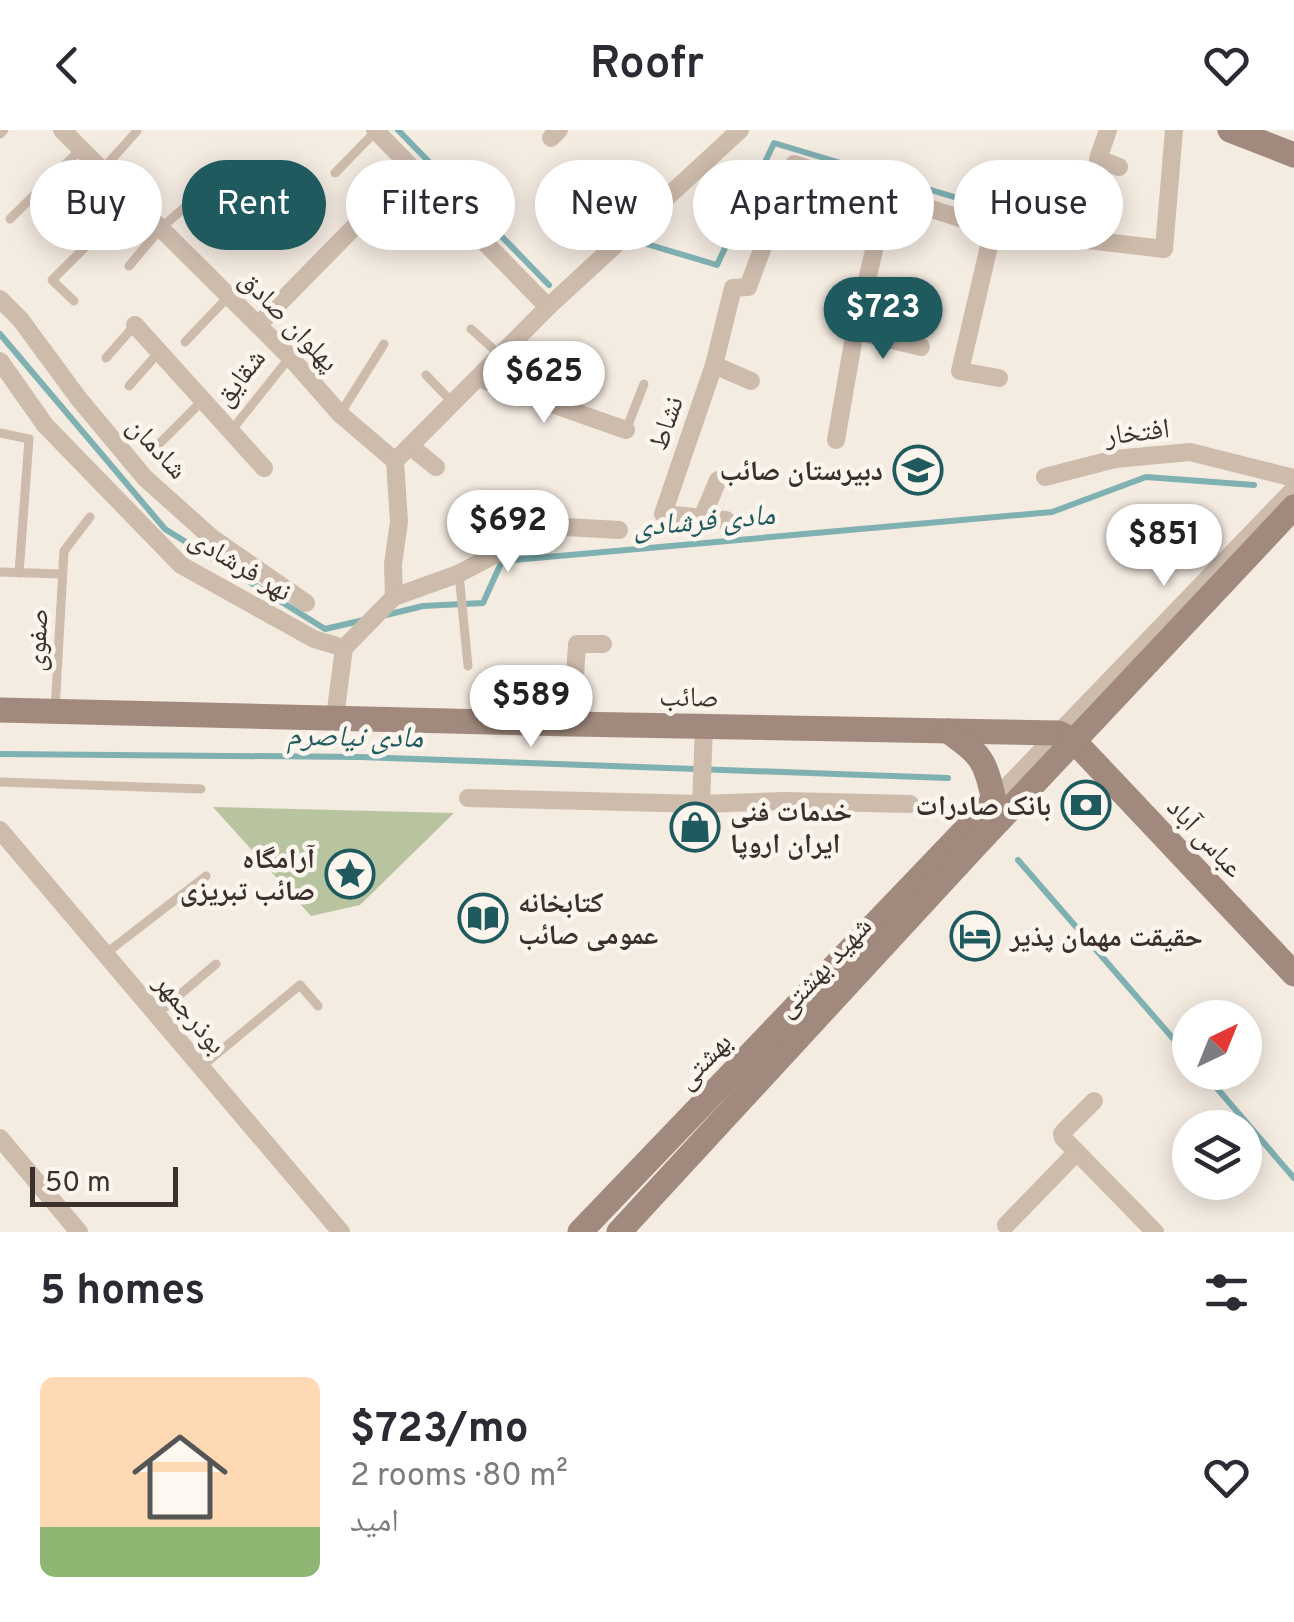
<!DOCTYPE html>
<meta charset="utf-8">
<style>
:root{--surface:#fff;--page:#f7f7f7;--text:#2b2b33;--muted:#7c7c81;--line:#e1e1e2;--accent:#1f5a5e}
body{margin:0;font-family:Overpass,"Noto Naskh Arabic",sans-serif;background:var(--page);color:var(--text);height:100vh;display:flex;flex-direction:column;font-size:38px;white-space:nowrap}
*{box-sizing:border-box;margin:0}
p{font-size:32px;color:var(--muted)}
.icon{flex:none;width:55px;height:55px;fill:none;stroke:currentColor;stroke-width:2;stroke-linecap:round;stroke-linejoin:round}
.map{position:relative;height:1102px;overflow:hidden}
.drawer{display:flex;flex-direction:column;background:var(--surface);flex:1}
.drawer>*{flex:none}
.banner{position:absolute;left:30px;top:30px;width:1235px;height:90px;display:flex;gap:20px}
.needle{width:65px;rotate:43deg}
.controls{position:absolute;left:1172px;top:870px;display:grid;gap:20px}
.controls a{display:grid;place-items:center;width:90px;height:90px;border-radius:50%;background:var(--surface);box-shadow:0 5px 25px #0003;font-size:50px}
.scale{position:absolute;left:30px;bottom:25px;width:148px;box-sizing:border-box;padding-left:10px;border:5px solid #3b302b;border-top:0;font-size:28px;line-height:35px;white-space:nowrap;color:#3b302b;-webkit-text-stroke:8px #fbf5ee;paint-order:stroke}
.price{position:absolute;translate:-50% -85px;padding:0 22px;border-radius:35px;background:#fff;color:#222;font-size:32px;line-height:65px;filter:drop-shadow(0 2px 5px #0008)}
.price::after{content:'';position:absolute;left:50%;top:60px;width:30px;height:22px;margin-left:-15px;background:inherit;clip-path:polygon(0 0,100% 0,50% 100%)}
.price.selected{background:var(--accent);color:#fff}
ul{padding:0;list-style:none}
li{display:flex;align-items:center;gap:30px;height:250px;padding:0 40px}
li+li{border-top:2px solid var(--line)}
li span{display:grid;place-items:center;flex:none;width:280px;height:200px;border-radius:15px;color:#555}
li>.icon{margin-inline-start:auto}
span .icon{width:120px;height:120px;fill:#fffc;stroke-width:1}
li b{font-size:42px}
h2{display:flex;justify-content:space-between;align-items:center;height:120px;padding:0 40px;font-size:42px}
.pill{padding:0 35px;border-radius:45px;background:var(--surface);box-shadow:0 5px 25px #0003;font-size:35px;line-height:90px}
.pill.selected{background:var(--accent);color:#fff}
header{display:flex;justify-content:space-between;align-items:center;height:130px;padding:0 40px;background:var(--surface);font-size:45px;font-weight:600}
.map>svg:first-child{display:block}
.green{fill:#b8c4a0}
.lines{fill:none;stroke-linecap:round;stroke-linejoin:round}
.stream{stroke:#7fb0b2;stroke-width:6}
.service{stroke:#cdbbac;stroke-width:9}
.minor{stroke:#cdbbac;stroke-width:18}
.secondary{stroke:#a18a7d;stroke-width:25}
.labels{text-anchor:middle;stroke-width:9;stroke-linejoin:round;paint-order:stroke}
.street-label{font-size:28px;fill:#3b302b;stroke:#fbf5ee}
.poi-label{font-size:28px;font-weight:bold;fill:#3b302b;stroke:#fbf5ee;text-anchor:end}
.water-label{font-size:30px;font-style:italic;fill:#1f5a5e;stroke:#fbf5ee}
</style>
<header><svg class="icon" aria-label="back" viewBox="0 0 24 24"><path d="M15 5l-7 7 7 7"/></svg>Roofr<svg class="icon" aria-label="heart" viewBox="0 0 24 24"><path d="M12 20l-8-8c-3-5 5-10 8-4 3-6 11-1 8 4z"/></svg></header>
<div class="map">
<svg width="1294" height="1102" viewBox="0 0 1294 1102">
<rect width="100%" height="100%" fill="#f4ebe1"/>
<polygon class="green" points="213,677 454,683 360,775 311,786"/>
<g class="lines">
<g class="stream">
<polyline points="398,0 549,155"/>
<polyline points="640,112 717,135 774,13 1021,87"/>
<polyline points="0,204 165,399 325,499 364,490"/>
<polyline points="386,485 423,476 483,473 502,431 1052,382 1146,347 1254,355"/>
<polyline points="0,624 360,627 948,648"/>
<polyline points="1018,730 1190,928"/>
<polyline points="1203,942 1294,1048"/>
</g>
<g class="service">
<polyline points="0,4 4,0"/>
<polyline points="102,40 137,1"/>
<polyline points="335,43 375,2"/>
<polyline points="10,89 81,19"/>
<polyline points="129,136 161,98 193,70"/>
<polyline points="74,171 52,150 132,71"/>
<polyline points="471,199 500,225"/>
<polyline points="185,212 228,167"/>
<polyline points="106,228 135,195"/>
<polyline points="426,245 453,273"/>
<polyline points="129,256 159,222"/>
<polyline points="340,284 384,214"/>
<polyline points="626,300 644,254"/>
<polyline points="231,301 290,227"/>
<polyline points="0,303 29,309 19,443"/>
<polyline points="160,313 203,270"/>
<polyline points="0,442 62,444"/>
<polyline points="459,444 468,536"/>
<polyline points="55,580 64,421 90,387"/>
<polyline points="0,652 201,659"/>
<polyline points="105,824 206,746"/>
<polyline points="157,884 216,834"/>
<polyline points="201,937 300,855 318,876"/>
</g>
<g class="minor">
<polyline points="62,0 290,227 340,284 395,331"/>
<polyline points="375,0 548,177"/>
<polyline points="1108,0 1098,29 1119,37"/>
<polyline points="551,8 559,0"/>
<polyline points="993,99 960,241 999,248"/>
<polyline points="0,169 20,189 79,269 145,348 212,408 306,473"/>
<polyline points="135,195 264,338"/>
<polyline points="258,195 412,38"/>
<polyline points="855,201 921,217"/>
<polyline points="0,231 45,295 181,435 314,509 344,518"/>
<polyline points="714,235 751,251"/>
<polyline points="478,248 626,300"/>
<polyline points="836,310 855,201 887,65"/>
<polyline points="410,316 436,337"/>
<polyline points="1045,347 1115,329 1190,322 1294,348"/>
<polyline points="702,388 718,350"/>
<polyline points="726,390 663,384 714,235 733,158 748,157 794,34 993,99 1164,119 1174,0"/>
<polyline points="394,467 393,434 399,392 395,331 548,177 740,0"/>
<polyline points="344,518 394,467 458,444 502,421 566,397 619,400"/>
<polyline points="335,587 344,518"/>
<polyline points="572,594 577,514 603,514"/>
<polyline points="468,668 701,674 784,671 910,674"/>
<polyline points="994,670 1294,359"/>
<polyline points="701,674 704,597"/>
<polyline points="0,700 341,1102"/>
<polyline points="1094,971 1065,1000 1062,1004 1063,1008 1155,1102"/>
<polyline points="0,1008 79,1102"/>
<polyline points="1006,1095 1076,1023"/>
</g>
<g class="secondary">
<polyline points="1230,0 1294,25"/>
<polyline points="0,580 572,594 1059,603 1074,611 1294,844"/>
<path d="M580 1102 994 670C984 628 983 627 948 601"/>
<polyline points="619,1102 977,714 1294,377"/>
</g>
</g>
<defs>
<g id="school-ring" transform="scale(2.5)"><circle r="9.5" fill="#fbf5ee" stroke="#1f5a5e" stroke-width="1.5"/><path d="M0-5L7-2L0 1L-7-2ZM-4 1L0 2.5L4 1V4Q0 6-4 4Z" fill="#1f5a5e"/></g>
<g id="bank-ring" transform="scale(2.5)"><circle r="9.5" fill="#fbf5ee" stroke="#1f5a5e" stroke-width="1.5"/><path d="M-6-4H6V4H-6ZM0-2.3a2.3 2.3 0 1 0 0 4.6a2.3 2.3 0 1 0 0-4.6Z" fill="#1f5a5e"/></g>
<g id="shop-ring" transform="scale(2.5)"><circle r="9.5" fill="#fbf5ee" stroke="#1f5a5e" stroke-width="1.5"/><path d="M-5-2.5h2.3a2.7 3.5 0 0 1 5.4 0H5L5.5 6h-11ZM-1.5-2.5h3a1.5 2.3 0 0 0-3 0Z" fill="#1f5a5e"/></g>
<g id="sight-ring" transform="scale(2.5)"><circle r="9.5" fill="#fbf5ee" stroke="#1f5a5e" stroke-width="1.5"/><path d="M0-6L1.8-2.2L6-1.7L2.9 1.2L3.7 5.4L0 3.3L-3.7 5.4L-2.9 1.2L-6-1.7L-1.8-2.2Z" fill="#1f5a5e"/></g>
<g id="library-ring" transform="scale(2.5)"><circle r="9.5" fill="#fbf5ee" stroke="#1f5a5e" stroke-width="1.5"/><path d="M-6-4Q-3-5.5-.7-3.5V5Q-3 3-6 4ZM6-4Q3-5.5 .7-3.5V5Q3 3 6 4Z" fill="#1f5a5e"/></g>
<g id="hotel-ring" transform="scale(2.5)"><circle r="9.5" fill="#fbf5ee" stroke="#1f5a5e" stroke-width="1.5"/><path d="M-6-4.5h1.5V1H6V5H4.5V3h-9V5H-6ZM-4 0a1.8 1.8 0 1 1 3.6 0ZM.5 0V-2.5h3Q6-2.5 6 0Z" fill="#1f5a5e"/></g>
</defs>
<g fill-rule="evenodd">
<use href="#school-ring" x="918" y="340"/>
<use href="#bank-ring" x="1086" y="675"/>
<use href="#shop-ring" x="695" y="697"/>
<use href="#sight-ring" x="350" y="744"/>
<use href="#library-ring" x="483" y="788"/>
<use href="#hotel-ring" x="975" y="806"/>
</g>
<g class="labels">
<g class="street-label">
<text transform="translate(290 190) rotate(46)" y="10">پهلوان صادق</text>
<text transform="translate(239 247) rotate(-52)" y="10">شقایق</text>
<text transform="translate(665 293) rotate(-71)" y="10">نشاط</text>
<text transform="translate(1137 301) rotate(-7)" y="10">افتخار</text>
<text transform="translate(158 317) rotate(47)" y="10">شادمان</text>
<text transform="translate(241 434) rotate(31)" y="10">نهر فرشادی</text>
<text transform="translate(36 510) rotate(-87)" y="10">صفوی</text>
<text transform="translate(689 566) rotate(1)" y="10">صائب</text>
<text transform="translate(1206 707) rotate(47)" y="10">عباس آباد</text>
<text transform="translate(823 836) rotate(-47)" y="10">شهید بهشتی</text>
<text transform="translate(191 883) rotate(50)" y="10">بوذرجمهر</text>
<text transform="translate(703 930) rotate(-46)" y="10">بهشتی</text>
</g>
<g class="poi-label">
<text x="883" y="350">دبیرستان صائب</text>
<text x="1051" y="685">بانک صادرات</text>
<text x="730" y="691" text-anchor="start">خدمات فنی<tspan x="730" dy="32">ایران اروپا</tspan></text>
<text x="315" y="738">آرامگاه<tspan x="315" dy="32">صائب تبریزی</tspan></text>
<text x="518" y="782" text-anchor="start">کتابخانه<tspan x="518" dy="32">عمومی صائب</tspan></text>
<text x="1010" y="816" text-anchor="start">حقیقت مهمان پذیر</text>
</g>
<g class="water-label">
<text transform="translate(704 390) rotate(-5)" y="10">مادی فرشادی</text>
<text transform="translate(355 606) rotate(1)" y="10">مادی نیاصرم</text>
</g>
</g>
</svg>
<div class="controls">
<a><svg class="needle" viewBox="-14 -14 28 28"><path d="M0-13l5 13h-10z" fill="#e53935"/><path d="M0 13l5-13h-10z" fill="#7c7c81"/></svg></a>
<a><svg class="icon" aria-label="layers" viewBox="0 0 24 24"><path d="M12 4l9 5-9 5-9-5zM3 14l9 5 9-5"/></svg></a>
</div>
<div class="scale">50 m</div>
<b class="price selected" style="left:883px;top:232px">$723</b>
<b class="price" style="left:544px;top:296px">$625</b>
<b class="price" style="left:508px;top:445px">$692</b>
<b class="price" style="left:1164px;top:459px">$851</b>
<b class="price" style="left:531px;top:620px">$589</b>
<div class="banner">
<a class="pill">Buy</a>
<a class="pill selected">Rent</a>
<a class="pill">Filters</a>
<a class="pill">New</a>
<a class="pill">Apartment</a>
<a class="pill">House</a>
</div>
</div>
<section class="drawer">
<h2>5 homes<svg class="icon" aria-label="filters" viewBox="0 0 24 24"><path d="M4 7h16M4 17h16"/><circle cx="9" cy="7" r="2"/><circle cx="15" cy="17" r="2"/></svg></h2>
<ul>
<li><span style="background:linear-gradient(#ffd9b3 75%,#8fb573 0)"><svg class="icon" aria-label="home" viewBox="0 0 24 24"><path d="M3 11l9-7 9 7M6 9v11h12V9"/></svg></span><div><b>$723/mo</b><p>2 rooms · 80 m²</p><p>امید</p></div><svg class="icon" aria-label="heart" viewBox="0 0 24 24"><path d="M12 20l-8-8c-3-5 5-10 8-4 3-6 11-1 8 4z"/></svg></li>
</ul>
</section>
